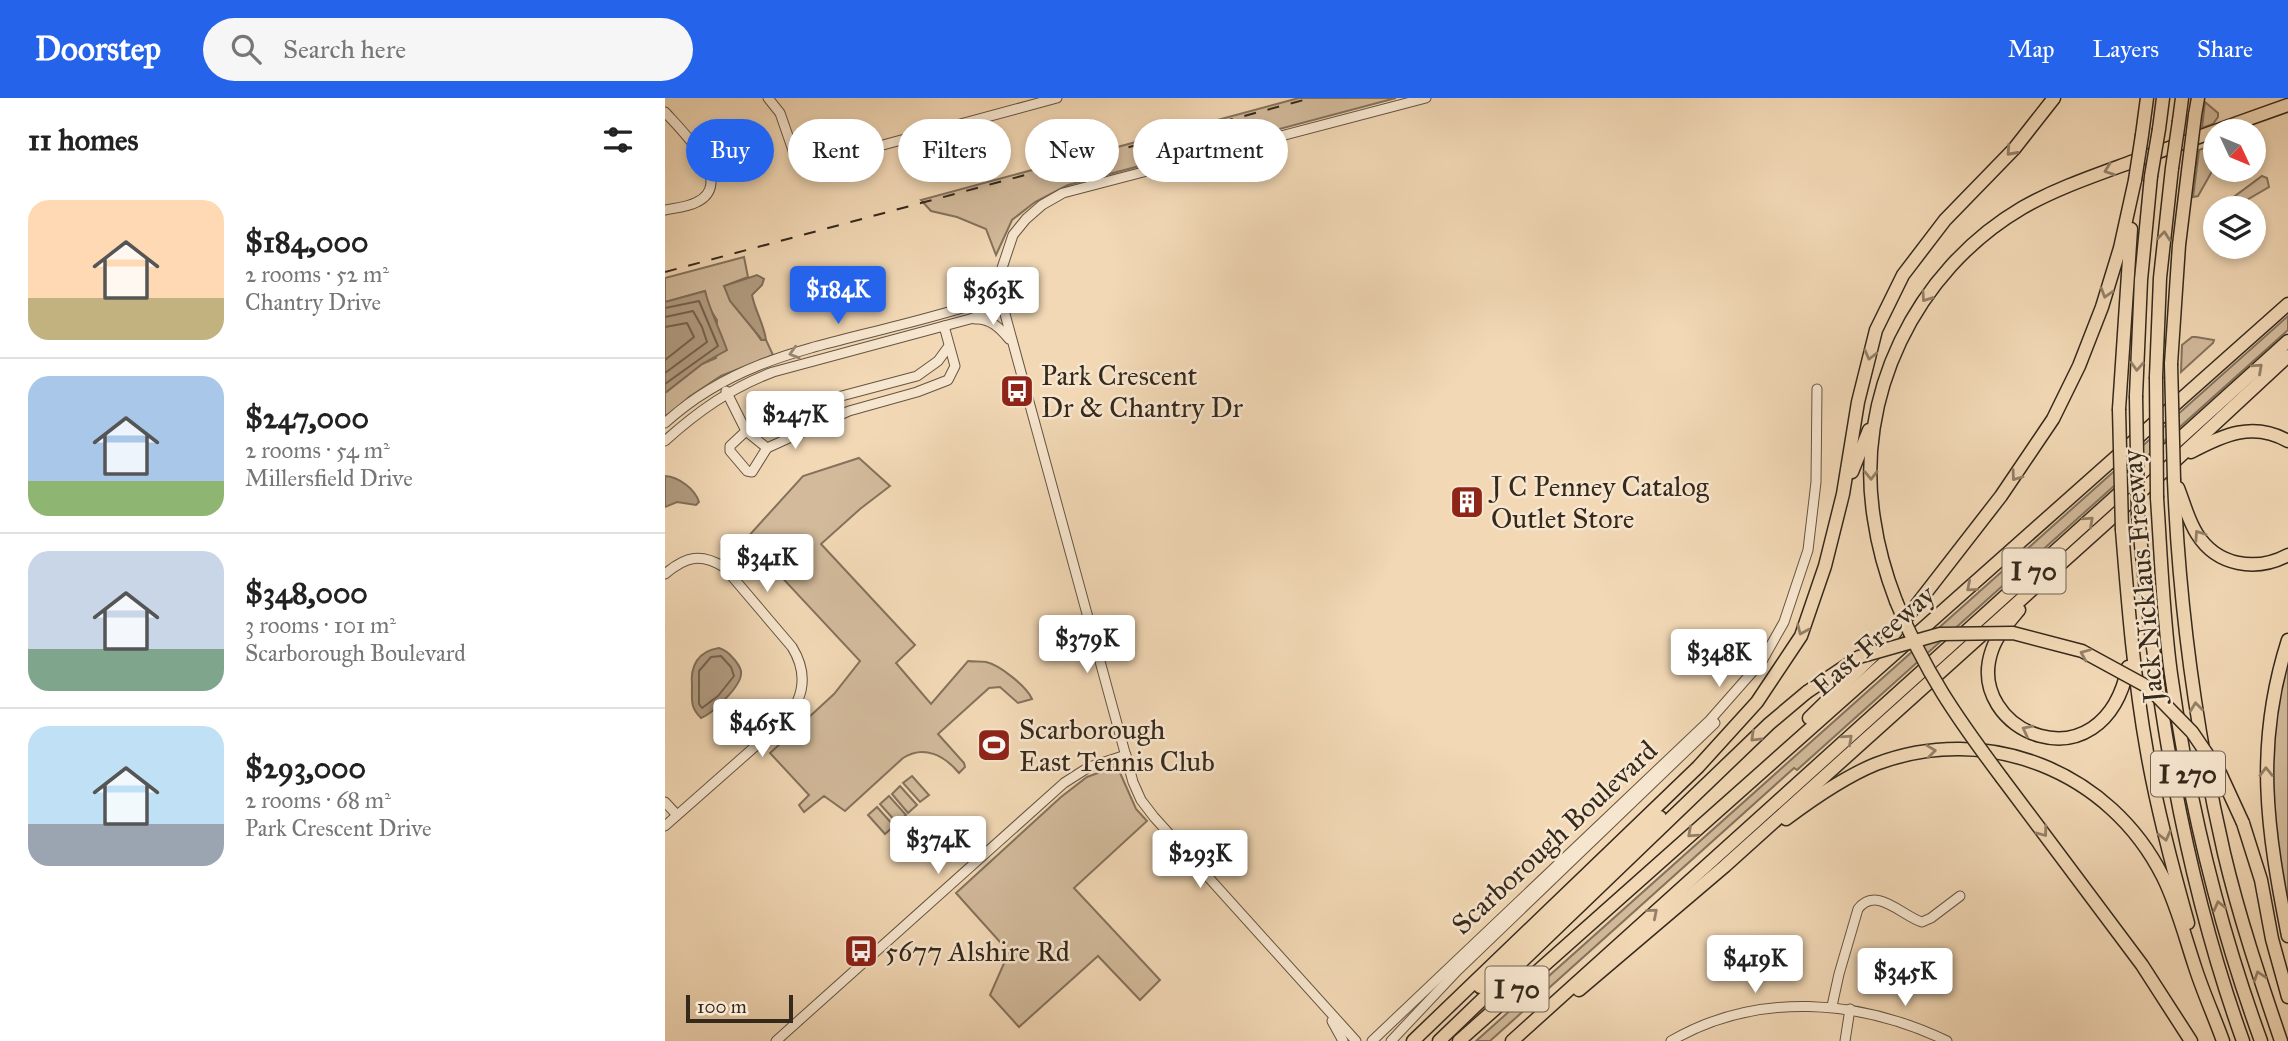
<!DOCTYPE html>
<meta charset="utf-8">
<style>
:root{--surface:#fff;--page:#f6f6f6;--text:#222;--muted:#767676;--line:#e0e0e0;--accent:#2563eb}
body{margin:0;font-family:"IM FELL Great Primer",serif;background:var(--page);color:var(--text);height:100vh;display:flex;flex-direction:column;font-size:26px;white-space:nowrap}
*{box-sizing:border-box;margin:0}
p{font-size:23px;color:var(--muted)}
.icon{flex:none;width:38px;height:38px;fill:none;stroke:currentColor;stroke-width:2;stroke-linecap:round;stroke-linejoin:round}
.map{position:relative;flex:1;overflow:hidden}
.drawer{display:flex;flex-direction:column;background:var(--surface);width:665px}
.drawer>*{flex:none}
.hud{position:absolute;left:21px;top:21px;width:665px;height:63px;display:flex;gap:14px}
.needle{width:46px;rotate:134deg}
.buttons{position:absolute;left:1538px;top:21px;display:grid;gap:14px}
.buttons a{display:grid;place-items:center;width:63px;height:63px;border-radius:50%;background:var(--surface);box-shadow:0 4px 10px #0003;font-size:35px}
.scale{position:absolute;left:21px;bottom:18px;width:107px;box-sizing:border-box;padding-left:7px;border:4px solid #35291c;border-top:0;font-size:19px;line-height:24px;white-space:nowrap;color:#35291c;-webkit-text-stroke:5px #f7e6cf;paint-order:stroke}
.price{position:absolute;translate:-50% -60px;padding:0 16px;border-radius:7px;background:#fff;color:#222;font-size:23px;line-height:46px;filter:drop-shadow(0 2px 4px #0008)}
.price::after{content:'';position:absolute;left:50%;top:42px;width:21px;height:16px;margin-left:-10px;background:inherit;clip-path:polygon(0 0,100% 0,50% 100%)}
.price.on{background:var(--accent);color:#fff}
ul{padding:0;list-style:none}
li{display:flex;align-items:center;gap:21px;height:175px;padding:0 28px}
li+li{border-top:2px solid var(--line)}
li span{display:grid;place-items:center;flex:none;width:196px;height:140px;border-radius:21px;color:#555}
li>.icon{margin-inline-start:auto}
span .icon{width:84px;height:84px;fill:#fffc;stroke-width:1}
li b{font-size:30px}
h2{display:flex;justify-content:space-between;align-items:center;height:84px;padding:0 28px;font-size:30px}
.chip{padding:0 24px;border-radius:32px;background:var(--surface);box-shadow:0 4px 10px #0003;font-size:24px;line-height:63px}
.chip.on{background:var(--accent);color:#fff}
header{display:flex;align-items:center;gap:42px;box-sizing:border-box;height:98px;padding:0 35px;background:var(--accent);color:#fff}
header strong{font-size:33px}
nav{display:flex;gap:38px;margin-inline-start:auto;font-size:24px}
.search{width:490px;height:63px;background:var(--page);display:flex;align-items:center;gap:18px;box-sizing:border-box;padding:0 24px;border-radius:38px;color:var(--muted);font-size:26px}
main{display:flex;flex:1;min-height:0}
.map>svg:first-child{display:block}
.green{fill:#d2ba9b;stroke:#84725c;stroke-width:2}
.water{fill:#b29c81;stroke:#806e59;stroke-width:2}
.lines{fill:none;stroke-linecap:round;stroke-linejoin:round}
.shore{stroke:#74624e;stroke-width:2}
.minor-casing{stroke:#645542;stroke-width:11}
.highway-casing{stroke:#35291c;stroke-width:15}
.minor{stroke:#f7e6cf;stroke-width:9}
.highway{stroke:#f2d8b5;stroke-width:12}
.rail{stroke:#35291c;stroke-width:2;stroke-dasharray:12 12;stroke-linecap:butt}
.highway-bridge-casing{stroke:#35291c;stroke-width:15;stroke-linecap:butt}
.highway-bridge{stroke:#f2d8b5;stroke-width:12}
.oneway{stroke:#948068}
.oneway2{stroke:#968876}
.labels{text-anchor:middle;stroke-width:5;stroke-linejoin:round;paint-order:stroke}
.shield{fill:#f7e6cf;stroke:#6f6252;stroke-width:2}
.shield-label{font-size:26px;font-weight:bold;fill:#35291c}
.poi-label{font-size:28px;fill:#35291c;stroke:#f7e6cf;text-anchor:start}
.street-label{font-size:28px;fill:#35291c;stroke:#f7e6cf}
</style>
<header>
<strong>Doorstep</strong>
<div class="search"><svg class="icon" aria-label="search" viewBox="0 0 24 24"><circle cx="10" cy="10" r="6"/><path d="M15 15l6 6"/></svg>Search here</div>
<nav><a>Map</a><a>Layers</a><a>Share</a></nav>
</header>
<main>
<section class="drawer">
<h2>11 homes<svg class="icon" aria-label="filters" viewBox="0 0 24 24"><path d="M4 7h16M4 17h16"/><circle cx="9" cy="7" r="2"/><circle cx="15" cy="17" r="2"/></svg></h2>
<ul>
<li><span style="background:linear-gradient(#ffd9b3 70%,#c2b280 0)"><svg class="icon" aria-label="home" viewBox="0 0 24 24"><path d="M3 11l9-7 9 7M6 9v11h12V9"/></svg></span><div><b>$184,000</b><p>2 rooms · 52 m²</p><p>Chantry Drive</p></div></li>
<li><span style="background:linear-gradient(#a9c7e8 75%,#8fb573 0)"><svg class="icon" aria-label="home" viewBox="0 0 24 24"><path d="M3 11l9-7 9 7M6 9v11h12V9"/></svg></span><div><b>$247,000</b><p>2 rooms · 54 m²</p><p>Millersfield Drive</p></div></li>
<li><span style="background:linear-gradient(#c9d6e8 70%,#7fa58c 0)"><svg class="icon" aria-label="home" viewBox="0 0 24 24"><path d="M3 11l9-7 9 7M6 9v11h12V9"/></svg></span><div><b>$348,000</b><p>3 rooms · 101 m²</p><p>Scarborough Boulevard</p></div></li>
<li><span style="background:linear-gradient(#bfe0f5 70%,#9aa5b1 0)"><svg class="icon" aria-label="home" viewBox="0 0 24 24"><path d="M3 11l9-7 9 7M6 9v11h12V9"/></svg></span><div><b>$293,000</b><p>2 rooms · 68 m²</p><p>Park Crescent Drive</p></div></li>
</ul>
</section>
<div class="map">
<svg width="1623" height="943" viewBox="0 0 1623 943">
<rect width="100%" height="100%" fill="#f2d8b5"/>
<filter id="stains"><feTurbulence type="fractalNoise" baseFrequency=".00286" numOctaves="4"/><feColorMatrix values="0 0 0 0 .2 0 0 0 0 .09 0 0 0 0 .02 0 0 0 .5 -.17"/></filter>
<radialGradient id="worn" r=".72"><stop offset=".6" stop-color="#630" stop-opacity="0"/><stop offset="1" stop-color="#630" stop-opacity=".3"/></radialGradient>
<g class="green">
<polygon points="634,0 731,0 403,87 370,104 347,122 331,157 321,131 292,119 266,113 256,102"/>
<polygon points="1540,4 1553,15 1553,19 1548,26 1537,30"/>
<polygon points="1550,46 1550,68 1533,98 1528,99 1534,52"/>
<polygon points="1597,78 1602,80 1604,89 1568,110 1565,109 1563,106 1566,101"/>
<polygon points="79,159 83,179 59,188 96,242 101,242 108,257 56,278 24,299 0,321 0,295 37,266 51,260 52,222 43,208 40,193 0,204 0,180"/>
<polygon points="1623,218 1623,232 1132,672 1129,670 825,943 811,943"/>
<polygon points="1531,239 1549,242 1548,245 1516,274 1517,247 1527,239"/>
<path d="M194 360 225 388 195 411 156 446 250 547 231 565 266 606 303 563C309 564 316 563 321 564 335 567 362 589 367 601L353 605 335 589 324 590 273 636 299 665 300 669 294 675C279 657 259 647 238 660L180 713 159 698 139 714 134 707 144 697 105 655 169 596 195 563 81 441 138 378Z"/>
<polygon points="1623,555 1623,820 1604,691 1611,603"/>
<polygon points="452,668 471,711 482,723 409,790 495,882 475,902 433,858 354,929 325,897 344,854 291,795 396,699 422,679"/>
<polygon points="247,678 264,697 255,704 238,685"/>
<polygon points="235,688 252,707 243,715 227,696"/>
<polygon points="224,698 241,717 232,725 215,706"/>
<polygon points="212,709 229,728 220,736 203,717"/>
</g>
<g class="water">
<path d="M92 177 99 181 97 187 87 197C90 213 99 226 101 242H97L65 203 59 188Z"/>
<path d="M40 193C45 213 55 232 62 252L37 266 0 295V204Z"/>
<path d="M0 378C14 379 30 391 34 404L31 407 12 404 0 409Z"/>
<path d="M54 550C60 552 64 555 68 560 71 563 76 570 76 574 78 587 47 616 36 620 25 609 27 602 27 588 25 568 33 553 54 550Z"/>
</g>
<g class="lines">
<g class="shore">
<polyline points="0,210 34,203 53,248 0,286"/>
<polyline points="0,219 28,213 37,229 42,244 0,275"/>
<polyline points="0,229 22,225 29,239 0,262"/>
<polygon points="56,558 66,569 69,578 53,598 37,610 34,606 34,573 46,559"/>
</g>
<g class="minor-casing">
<g id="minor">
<polyline points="103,0 115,15 130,58 143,71 162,68 203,51 392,0"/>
<path d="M0 14C15 31 72 84 32 104 23 109 10 110 0 112"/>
<path d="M310 221C325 220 335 230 344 241"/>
<polyline points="61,293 81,333 102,350 87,374 82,373 65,353 65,348 81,333"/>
<polyline points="135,309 252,278 273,263 284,248"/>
<path d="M0 325C69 262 148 250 235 227 267 219 298 210 329 201L337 205"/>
<path d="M0 343C33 313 66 290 108 274L305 221 331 212 337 205"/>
<polyline points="102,350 184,313 252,294 283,282 290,268 279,228"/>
<path d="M0 476C21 458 36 455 59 469L127 549C143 575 140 599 120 622L0 728"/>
<polyline points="0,704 12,717"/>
<path d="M1167 908 1174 876 1193 811C1211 787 1237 818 1257 824L1266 820 1295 798"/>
<polyline points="667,923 678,943"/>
<polyline points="111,943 399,685 424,669 461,657"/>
<polyline points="691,943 489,719 476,702 468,684 337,205 334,179 348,137 361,121 377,107 398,95 761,0"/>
<polyline points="707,943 1045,622 1097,563 1119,524 1143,452 1151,384 1152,291"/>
<polyline points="726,943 792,873 1050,625"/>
<path d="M1006 943C1092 893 1194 901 1282 943"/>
<polyline points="1180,943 1185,911"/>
</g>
</g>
<g class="highway-casing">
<g id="highway">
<polyline points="1530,17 1533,0"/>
<polyline points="1514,23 1517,0"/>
<polyline points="1494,31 1498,0"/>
<polyline points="1477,37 1482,0"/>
<polyline points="1506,266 1514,147 1524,65"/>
<polyline points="1491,279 1495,180 1507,70"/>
<polyline points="1471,298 1476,182 1486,78"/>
<polyline points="1454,311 1466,131"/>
<path d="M1526 354C1558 337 1588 323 1623 343"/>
<polyline points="1187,374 1204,332"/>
<path d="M1509 382C1514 507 1531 633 1559 755 1574 819 1595 881 1616 943"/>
<path d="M1513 390C1519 405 1523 422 1532 436 1552 468 1591 474 1623 457"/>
<path d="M1492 400C1496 459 1498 518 1506 576 1523 700 1553 825 1596 943"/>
<path d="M1473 417C1490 595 1517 774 1578 943"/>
<path d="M1457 432C1463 506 1469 581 1482 654 1492 712 1507 768 1523 825"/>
<path d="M1231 503C1221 477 1213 449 1209 421 1189 299 1250 173 1357 110 1392 90 1431 77 1469 63 1520 44 1572 25 1623 7"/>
<path d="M1354 512C1344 524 1332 537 1327 552 1298 634 1438 693 1463 569"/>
<path d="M1623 542C1589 648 1602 732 1623 838"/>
<polyline points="1144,620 1225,541 1336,398 1388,321 1414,268 1437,209 1455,150 1470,82"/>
<polyline points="1337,680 1477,867 1526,943"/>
<path d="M1121 721C1149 700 1179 679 1211 666 1322 624 1445 673 1498 779 1512 807 1520 839 1530 869 1538 894 1549 918 1558 943"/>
<polyline points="1578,725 1596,782 1607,841 1623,899"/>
<polyline points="815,889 995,719"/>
<polyline points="914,892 1060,768 1510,363 1623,258"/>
<polyline points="748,943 1033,669 1092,604 1136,538 1160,468 1178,396 1193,304 1211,232 1238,177 1280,122 1349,51 1389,0"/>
<polyline points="774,943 1104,626 1142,594"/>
<polyline points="794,943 1623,206"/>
<polyline points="847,943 1623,243"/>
</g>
</g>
<use href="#minor" class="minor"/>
<use href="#highway" class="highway"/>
<polyline class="rail" points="0,174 646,0"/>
<g class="highway-bridge-casing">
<g id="highway-bridge">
<polyline points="1524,65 1530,17"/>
<polyline points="1507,70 1514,23"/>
<polyline points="1486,78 1494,31"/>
<polyline points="1470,82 1477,37"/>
<polyline points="1506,266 1509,382"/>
<polyline points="1491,279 1492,400"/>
<polyline points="1471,298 1473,417"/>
<polyline points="1454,311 1457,432"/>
<path d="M1231 503C1259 573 1292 620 1337 680"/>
<polyline points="1142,594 1194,559 1275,536 1348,535 1417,553 1483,589 1527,634 1555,675 1578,725"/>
</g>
</g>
<use href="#highway-bridge" class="highway-bridge"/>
</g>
<defs><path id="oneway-chevron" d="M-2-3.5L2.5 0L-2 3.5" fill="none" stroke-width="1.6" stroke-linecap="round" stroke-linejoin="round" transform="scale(1.75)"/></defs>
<g class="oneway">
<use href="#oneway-chevron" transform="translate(1346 53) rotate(132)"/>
<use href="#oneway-chevron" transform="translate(1444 72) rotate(160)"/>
<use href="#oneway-chevron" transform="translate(1499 138) rotate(-84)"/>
<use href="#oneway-chevron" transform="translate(1441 195) rotate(107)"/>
<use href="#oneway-chevron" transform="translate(1261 199) rotate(125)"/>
<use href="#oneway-chevron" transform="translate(1205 257) rotate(104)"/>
<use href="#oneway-chevron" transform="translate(1472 268) rotate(93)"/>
<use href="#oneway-chevron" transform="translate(1593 270) rotate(-42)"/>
<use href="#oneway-chevron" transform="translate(1206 377) rotate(89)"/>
<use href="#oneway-chevron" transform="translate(1351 378) rotate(126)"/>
<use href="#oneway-chevron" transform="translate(1424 423) rotate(-42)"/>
<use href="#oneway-chevron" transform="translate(1534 437) rotate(-124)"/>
<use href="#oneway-chevron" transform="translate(1306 489) rotate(139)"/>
<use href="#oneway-chevron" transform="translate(1137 532) rotate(113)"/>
<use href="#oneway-chevron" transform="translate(1420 556) rotate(-157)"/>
<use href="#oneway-chevron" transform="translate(1531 609) rotate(-97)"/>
<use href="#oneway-chevron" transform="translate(1362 632) rotate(-153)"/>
<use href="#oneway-chevron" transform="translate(1090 639) rotate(136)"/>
<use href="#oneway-chevron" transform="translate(1183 641) rotate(-42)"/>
<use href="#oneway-chevron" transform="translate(1266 653) rotate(-7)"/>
<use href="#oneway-chevron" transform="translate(1601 674) rotate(-91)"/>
<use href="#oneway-chevron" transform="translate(1378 734) rotate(53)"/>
<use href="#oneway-chevron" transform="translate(1027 735) rotate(138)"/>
<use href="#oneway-chevron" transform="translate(1500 738) rotate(76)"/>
<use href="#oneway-chevron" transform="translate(1554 808) rotate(-104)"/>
<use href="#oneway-chevron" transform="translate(988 815) rotate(-41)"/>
<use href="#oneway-chevron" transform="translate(1594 878) rotate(-109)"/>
</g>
<use class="oneway2" href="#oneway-chevron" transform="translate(129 255) rotate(164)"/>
<defs>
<g id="bus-square" transform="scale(1.75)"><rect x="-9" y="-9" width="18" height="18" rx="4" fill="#8f2418" stroke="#f7e6cf"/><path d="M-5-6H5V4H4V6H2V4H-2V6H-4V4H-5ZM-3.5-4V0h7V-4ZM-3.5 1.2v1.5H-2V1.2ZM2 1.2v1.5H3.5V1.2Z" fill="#fff"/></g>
<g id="building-square" transform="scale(1.75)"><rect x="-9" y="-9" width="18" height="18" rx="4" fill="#8f2418" stroke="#f7e6cf"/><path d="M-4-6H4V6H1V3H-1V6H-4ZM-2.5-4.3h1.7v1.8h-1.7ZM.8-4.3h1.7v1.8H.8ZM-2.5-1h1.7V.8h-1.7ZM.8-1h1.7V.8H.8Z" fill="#fff"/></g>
<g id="stadium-square" transform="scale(1.75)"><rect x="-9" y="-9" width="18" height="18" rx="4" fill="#8f2418" stroke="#f7e6cf"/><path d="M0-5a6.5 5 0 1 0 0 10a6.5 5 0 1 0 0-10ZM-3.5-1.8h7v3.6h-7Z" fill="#fff"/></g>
</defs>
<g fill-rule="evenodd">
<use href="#bus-square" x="352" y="293"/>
<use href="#building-square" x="802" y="404"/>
<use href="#stadium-square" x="329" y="647"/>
<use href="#bus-square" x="196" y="853"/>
</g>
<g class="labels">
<g class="shield">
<rect x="1337.5" y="450.5" width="63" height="45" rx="5"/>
<rect x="1486" y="653.5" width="74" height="45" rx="5"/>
<rect x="820.5" y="868.5" width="63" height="45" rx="5"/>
</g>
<g class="shield-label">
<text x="1369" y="482">I 70</text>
<text x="1523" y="685">I 270</text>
<text x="852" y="900">I 70</text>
</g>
<g class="poi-label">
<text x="376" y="287">Park Crescent<tspan x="376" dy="32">Dr &amp; Chantry Dr</tspan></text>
<text x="826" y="398">J C Penney Catalog<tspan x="826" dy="32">Outlet Store</tspan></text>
<text x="354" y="641">Scarborough<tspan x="354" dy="32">East Tennis Club</tspan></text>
<text x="220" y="863">5677 Alshire Rd</text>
</g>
<g class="street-label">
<text transform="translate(1477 478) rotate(-95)" y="10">Jack Nicklaus Freeway</text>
<text transform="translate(1208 542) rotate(-41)" y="10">East Freeway</text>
<text transform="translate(889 739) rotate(-43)" y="10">Scarborough Boulevard</text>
</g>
</g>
<rect width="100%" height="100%" filter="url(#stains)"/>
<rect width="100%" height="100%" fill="url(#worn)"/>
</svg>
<div class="buttons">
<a><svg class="needle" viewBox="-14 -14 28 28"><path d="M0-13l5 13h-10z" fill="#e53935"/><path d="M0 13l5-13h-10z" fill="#767676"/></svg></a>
<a><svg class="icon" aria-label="layers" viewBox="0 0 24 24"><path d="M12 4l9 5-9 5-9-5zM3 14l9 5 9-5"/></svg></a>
</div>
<div class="scale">100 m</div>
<b class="price on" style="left:173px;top:228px">$184K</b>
<b class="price" style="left:328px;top:229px">$363K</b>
<b class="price" style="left:130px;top:353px">$247K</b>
<b class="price" style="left:102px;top:496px">$341K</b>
<b class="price" style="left:422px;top:577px">$379K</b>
<b class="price" style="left:1054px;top:591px">$348K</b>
<b class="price" style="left:97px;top:661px">$465K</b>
<b class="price" style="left:273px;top:778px">$374K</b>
<b class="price" style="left:535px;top:792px">$293K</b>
<b class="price" style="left:1090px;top:897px">$419K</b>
<b class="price" style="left:1240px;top:910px">$345K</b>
<div class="hud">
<a class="chip on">Buy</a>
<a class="chip">Rent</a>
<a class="chip">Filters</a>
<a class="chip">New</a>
<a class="chip">Apartment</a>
</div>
</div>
</main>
